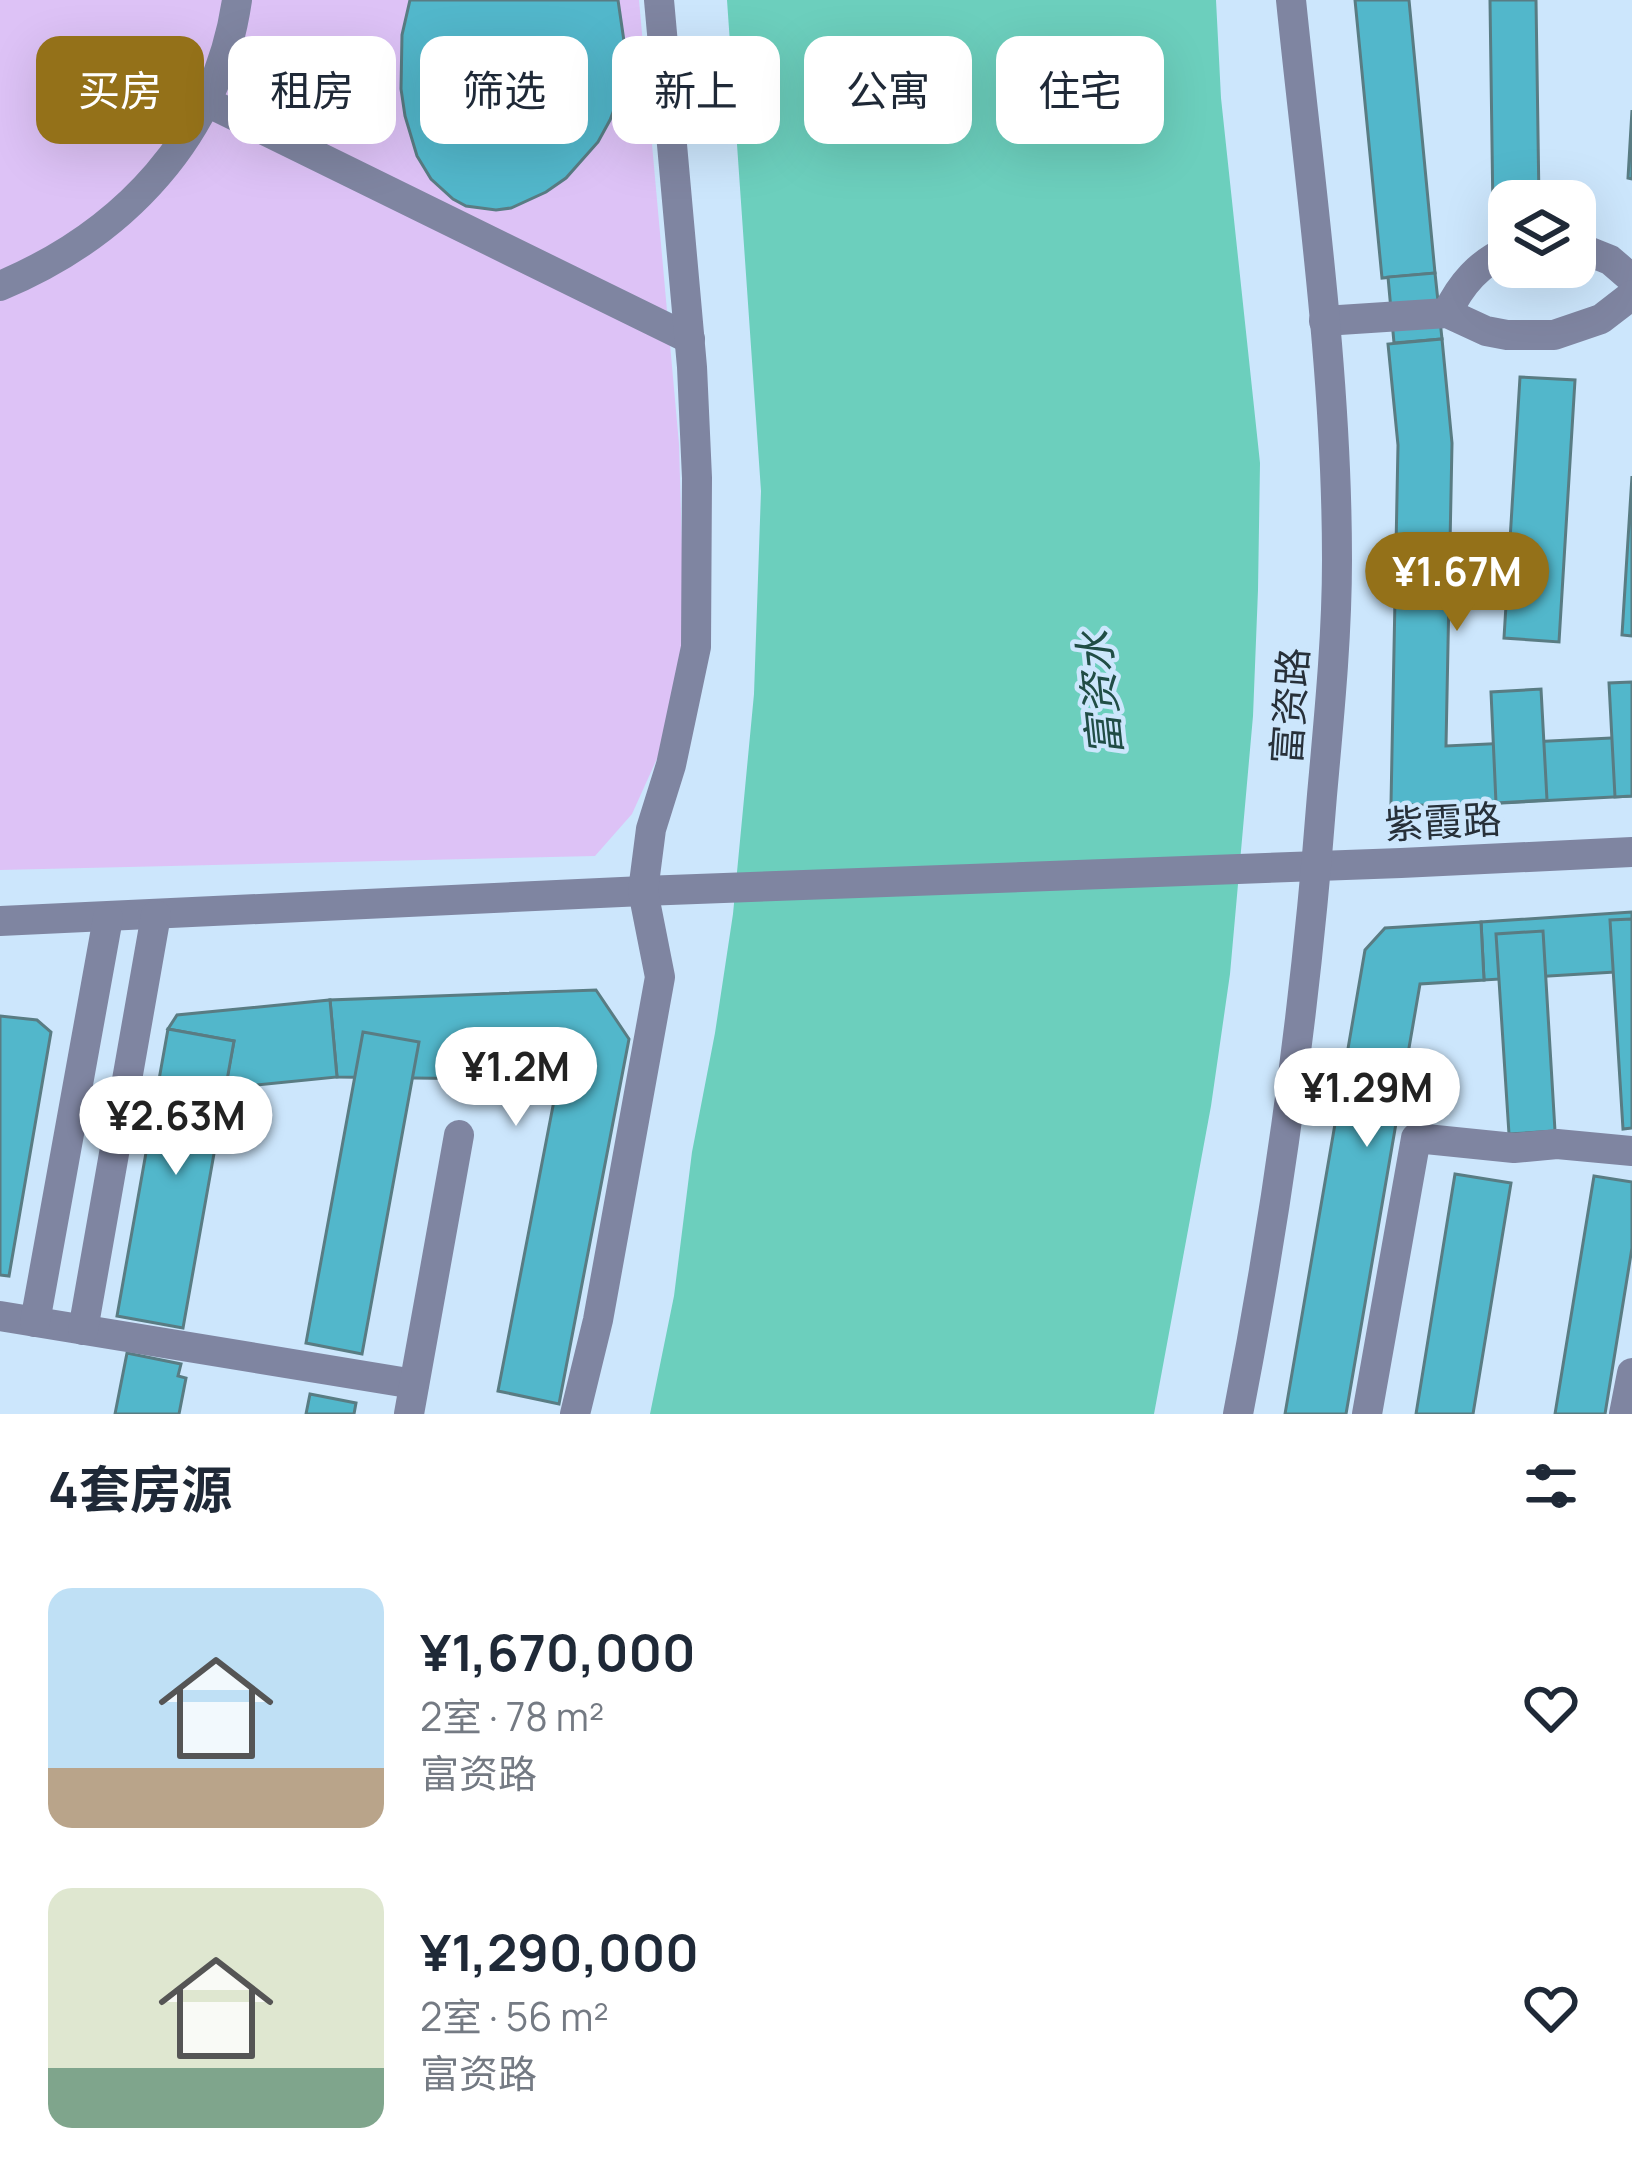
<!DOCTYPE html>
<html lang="zh">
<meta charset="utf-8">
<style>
:root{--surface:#fff;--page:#f2f2f3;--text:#1f2937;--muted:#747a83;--accent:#947119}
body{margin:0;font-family:Manrope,"Noto Sans SC",sans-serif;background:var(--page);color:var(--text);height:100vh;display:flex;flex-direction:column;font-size:45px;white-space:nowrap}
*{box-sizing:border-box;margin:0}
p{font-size:39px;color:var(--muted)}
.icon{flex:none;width:66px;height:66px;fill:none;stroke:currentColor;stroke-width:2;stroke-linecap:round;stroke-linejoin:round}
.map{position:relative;height:1414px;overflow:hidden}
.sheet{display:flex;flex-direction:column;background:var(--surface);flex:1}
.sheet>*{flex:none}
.guide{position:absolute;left:36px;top:36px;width:1560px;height:108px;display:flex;gap:24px}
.buttons{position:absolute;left:1488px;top:180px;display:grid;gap:24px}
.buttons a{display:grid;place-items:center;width:108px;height:108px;border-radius:24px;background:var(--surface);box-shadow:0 12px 48px #0002;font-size:60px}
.price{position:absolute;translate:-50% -102px;padding:0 27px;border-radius:42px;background:#fff;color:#222;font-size:39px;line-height:78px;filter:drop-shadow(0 3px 6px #0008)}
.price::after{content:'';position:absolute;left:50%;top:72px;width:36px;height:27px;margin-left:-18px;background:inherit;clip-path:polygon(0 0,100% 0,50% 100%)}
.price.selected{background:var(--accent);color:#fff}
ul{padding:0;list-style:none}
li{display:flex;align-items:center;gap:36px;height:300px;padding:0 48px}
li span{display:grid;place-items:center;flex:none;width:336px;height:240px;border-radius:24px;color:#555}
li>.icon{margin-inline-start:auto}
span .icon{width:144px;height:144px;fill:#fffc;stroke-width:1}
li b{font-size:51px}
h2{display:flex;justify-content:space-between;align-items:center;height:144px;padding:0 48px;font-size:51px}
.pill{padding:0 42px;border-radius:24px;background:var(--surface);box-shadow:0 12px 48px #0002;font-size:42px;line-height:108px}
.pill.selected{background:var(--accent);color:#fff}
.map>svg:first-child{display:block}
.green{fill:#ddc2f6}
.water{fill:#6ccfbd}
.building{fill:#52b7cb;stroke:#597c83;stroke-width:3}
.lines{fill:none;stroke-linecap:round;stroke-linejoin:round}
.minor{stroke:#7f85a1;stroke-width:30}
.labels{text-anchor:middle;stroke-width:9;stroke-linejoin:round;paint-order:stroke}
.street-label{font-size:39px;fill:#273039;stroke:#cce6fc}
.water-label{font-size:42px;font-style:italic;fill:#204d45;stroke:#cce6fc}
</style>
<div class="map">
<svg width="1632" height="1414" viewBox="0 0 1632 1414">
<rect width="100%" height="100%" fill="#cce6fc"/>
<polygon class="green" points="0,0 639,0 679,444 684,619 682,653 660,752 632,814 595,856 0,870"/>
<polygon class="water" points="727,0 1216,0 1221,98 1260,463 1258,590 1253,716 1230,974 1211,1106 1154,1414 650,1414 674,1296 692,1152 715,1033 733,914 754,694 761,491"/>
<g class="building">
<polygon points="410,0 618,0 625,48 619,97 610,120 598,142 566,178 546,192 511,208 496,210 466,206 453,199 431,179 417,156 405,116 401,89 402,35"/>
<polygon points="1355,0 1409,0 1435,273 1382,278"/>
<polygon points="1490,0 1536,0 1539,201 1509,201 1509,214 1493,214"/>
<polygon points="1632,110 1632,179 1628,178"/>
<polygon points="1435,273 1442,339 1394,343 1388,277"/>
<polygon points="1442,339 1452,443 1446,746 1632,737 1632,796 1444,806 1391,804 1398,445 1388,344"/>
<polygon points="1520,377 1575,380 1559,642 1504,638"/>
<polygon points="1632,476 1632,636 1622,635"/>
<polygon points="1632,682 1632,796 1615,797 1609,683"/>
<polygon points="1541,689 1547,800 1496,803 1491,692"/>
<polygon points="1632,912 1632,971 1484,980 1481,922"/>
<polygon points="1632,919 1632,1128 1623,1129 1610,920"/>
<polygon points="1481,922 1484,980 1420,984 1346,1414 1285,1414 1365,950 1385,928"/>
<polygon points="1543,931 1555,1131 1509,1134 1496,934"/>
<polygon points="596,990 629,1039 559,1404 498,1391 558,1080 337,1077 330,1000"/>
<polygon points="330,1000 337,1077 225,1088 234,1041 168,1029 177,1015"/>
<polygon points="0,1016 37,1020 51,1032 9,1276 0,1275"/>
<polygon points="168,1029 234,1041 183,1328 117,1316"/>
<polygon points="363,1032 419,1042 362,1354 306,1343"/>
<polygon points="1455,1174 1511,1183 1473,1414 1416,1414"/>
<polygon points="1594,1176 1632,1182 1632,1248 1605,1414 1555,1414"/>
<polygon points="127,1353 181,1364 178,1376 186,1378 179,1414 115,1414"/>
<polygon points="310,1394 356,1403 354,1414 306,1414"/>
</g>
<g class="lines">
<g class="minor">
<polyline points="205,101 690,339"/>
<polyline points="1575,246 1610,260 1632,279"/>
<path d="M0 286C124 234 217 136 237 0"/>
<path d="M1447 313C1461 284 1479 263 1509 250"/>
<polyline points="1324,321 1447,313 1486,331 1507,335 1554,335 1601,319 1632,295"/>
<polyline points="0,921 643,891 1401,863 1632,852"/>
<polyline points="0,1316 414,1384"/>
<polyline points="35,1322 108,918"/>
<polyline points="83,1330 156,915"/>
<polyline points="409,1414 459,1135"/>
<polyline points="575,1414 598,1320 660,977 643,891 651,829 671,765 696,647 697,478 692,367 659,0"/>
<path d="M1238 1414C1278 1209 1306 1003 1322 795 1329 717 1337 638 1337 560 1337 373 1310 186 1291 0"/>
<polyline points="1367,1414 1416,1138 1514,1148 1557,1144 1632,1151"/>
<polyline points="1624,1414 1632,1373"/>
</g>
</g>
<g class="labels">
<g class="street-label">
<text transform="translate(1290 706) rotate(-86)" y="14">富资路</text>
<text transform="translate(1443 822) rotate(-3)" y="14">紫霞路</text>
</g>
<g class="water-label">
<text transform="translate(1100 694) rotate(-96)" y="15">富资水</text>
</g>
</g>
</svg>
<div class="buttons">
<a><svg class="icon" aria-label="layers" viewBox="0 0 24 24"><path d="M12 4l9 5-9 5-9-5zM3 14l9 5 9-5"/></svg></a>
</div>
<b class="price selected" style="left:1457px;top:634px">¥1.67M</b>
<b class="price" style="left:516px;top:1129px">¥1.2M</b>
<b class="price" style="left:1367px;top:1150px">¥1.29M</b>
<b class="price" style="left:176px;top:1178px">¥2.63M</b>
<div class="guide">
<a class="pill selected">买房</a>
<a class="pill">租房</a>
<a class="pill">筛选</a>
<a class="pill">新上</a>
<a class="pill">公寓</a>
<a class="pill">住宅</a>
</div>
</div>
<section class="sheet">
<h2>4套房源<svg class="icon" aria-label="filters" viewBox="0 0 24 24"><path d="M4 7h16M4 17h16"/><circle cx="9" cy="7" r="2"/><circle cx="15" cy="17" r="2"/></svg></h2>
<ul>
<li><span style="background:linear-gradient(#bfe0f5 75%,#b9a48a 0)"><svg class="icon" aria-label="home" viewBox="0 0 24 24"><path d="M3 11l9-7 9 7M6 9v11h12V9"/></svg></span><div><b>¥1,670,000</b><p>2室 · 78 m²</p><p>富资路</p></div><svg class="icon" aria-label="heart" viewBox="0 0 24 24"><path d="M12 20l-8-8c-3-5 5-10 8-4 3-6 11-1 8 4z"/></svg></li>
<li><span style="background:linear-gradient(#dfe7d0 75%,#7fa58c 0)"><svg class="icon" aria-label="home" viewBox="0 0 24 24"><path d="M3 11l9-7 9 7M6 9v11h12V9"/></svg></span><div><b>¥1,290,000</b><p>2室 · 56 m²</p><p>富资路</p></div><svg class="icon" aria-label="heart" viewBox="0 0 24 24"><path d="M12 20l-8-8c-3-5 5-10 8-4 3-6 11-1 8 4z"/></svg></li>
</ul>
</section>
